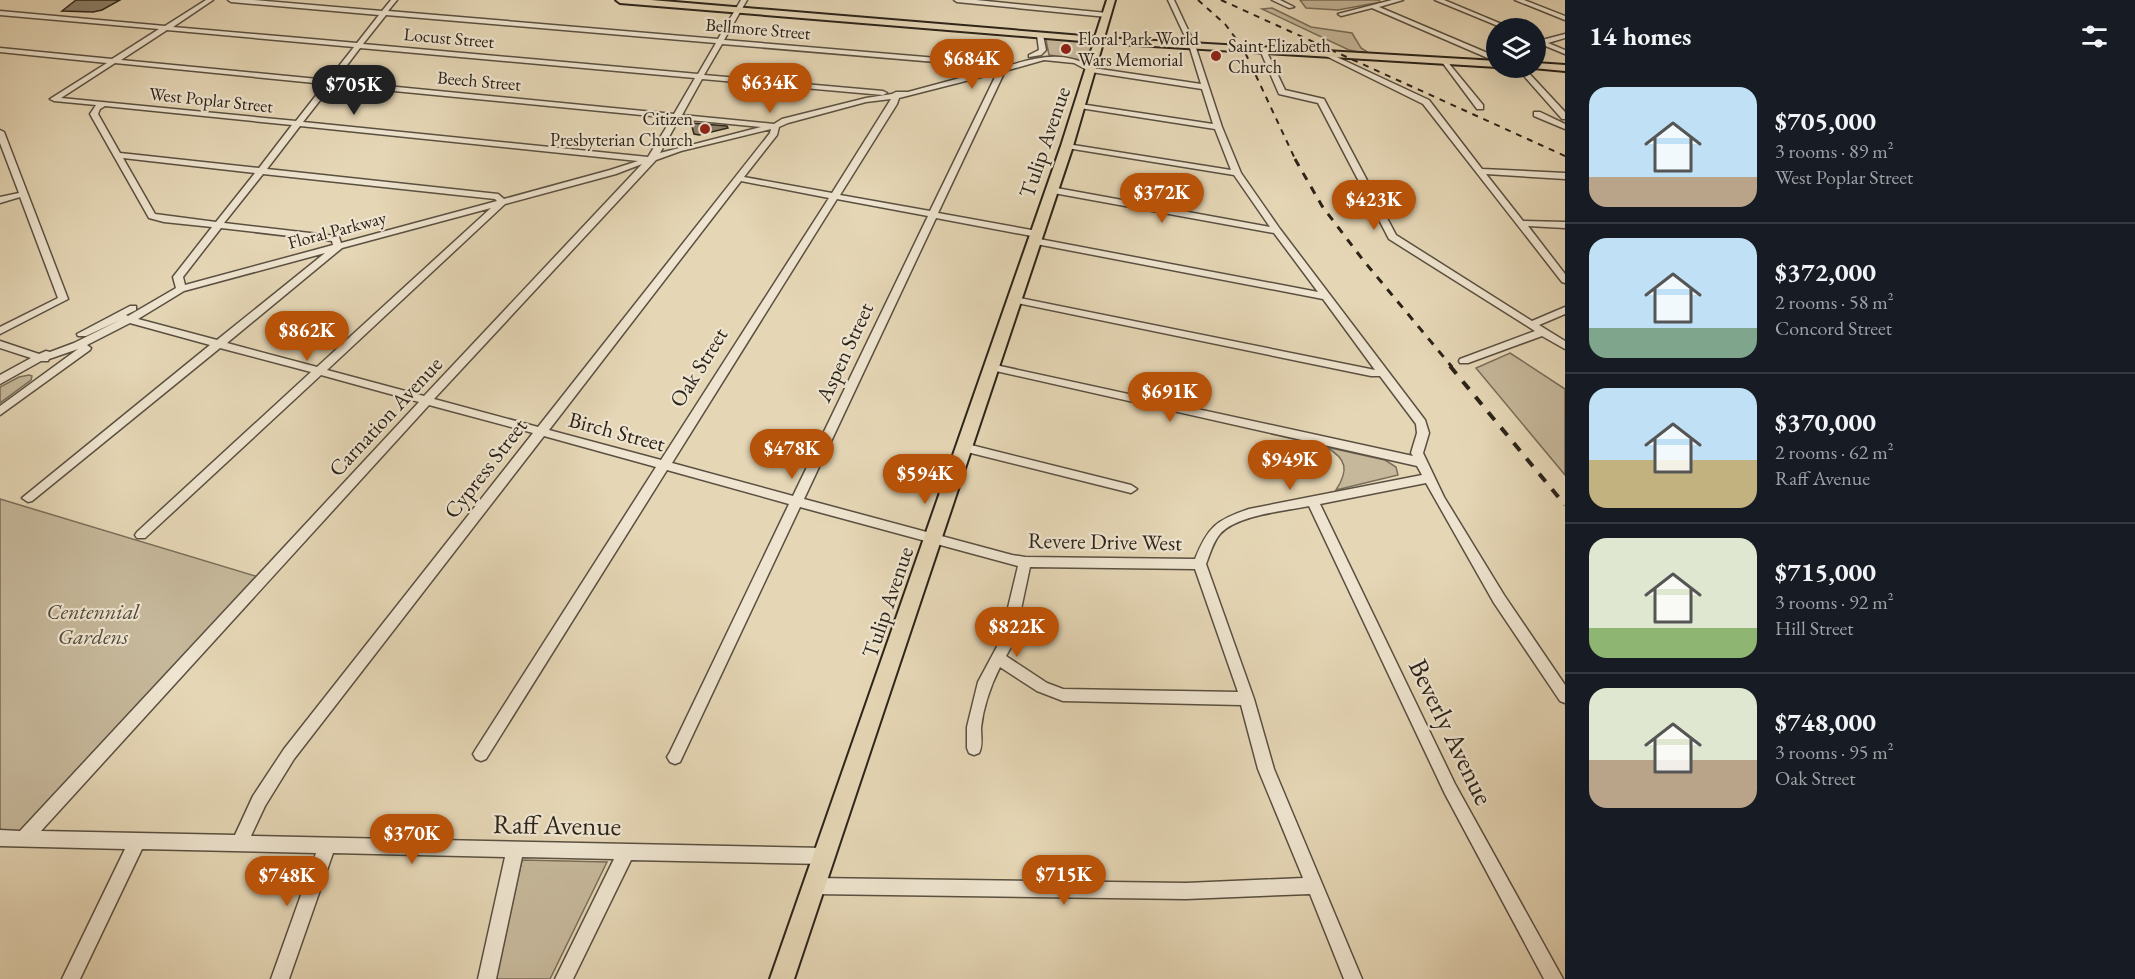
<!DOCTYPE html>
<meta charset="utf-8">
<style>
:root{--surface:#171b24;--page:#242831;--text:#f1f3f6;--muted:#9ea1a6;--line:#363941;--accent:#b45309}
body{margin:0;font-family:"EB Garamond",serif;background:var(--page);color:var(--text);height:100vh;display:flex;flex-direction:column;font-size:22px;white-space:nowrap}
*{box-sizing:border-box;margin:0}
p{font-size:20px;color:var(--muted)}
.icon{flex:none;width:33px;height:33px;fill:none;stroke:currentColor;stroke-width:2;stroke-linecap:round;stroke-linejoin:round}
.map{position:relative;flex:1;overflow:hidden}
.details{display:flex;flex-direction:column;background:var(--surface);width:570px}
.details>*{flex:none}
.buttons{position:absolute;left:1486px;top:18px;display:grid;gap:12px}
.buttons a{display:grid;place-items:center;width:60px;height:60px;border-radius:50%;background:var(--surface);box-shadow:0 6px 24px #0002;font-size:30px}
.price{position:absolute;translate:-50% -51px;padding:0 14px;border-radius:21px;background:var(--accent);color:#fff;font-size:20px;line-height:39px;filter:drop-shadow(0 2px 3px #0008)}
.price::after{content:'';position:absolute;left:50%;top:36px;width:18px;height:14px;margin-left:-9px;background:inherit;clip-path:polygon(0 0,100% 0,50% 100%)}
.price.selected{background:#222;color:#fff}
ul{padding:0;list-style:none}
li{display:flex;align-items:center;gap:18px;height:150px;padding:0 24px}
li+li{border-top:2px solid var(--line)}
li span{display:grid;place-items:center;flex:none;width:168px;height:120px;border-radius:18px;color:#555}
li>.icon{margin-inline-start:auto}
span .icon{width:72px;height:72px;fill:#fffc;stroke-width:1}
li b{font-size:26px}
h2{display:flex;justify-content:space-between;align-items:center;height:72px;padding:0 24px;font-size:26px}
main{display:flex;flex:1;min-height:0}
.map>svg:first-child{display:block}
.green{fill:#c6b89b;stroke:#796e5a;stroke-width:1.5}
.building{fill:#8c816b;stroke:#2c241a;stroke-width:1.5}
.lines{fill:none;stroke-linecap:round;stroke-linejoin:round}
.minor-casing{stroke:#5a5041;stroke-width:3}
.major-casing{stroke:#2c241a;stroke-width:4}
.minor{fill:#eee4cf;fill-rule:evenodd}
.major{fill:#e5d6b5;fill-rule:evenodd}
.rail-far2{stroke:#2c241a;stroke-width:2;stroke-dasharray:6 6;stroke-linecap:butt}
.rail-far1{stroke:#2c241a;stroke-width:3;stroke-dasharray:8 8;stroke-linecap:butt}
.rail{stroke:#2c241a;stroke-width:4;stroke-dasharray:10 10;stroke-linecap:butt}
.poi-dot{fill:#8f2418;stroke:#eee4cf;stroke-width:2}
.labels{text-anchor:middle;stroke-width:4.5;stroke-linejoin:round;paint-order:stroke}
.far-street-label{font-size:18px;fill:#2c241a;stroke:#eee4cf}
.far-poi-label{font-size:18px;fill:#2c241a;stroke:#eee4cf;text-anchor:start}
.street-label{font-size:22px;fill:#2c241a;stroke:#eee4cf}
.park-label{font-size:22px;font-style:italic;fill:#52493a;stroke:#eee4cf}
.near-street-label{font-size:27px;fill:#2c241a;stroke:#eee4cf}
</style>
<main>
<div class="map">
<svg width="1565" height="979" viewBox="0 0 1565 979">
<rect width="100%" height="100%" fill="#e5d6b5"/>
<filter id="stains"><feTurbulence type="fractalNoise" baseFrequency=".00333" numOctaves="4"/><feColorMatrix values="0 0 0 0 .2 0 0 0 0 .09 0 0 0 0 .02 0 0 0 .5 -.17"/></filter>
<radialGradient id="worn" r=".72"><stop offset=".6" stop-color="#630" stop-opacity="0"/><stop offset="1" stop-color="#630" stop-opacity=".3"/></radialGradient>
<g class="green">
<polygon points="1300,0 1378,0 1381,2 1338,10 1306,8"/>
<polygon points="1272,8 1311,27 1352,33 1361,48 1372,55 1349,50 1262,9"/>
<polygon points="1050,38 1089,42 1093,44 1088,61 1049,55 1046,40"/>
<polygon points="1510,353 1565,389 1565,475 1476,368"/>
<polygon points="29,375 32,376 31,380 0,403 0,387 19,377"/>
<path d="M1326 447 1385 460 1396 467 1398 475 1336 490C1349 470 1347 459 1326 447Z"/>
<polygon points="0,499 262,578 24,838 0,837"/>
<polygon points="522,860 607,862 550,979 496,979"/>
</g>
<g class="building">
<polygon points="76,0 120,0 102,10 93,12 62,11"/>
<polygon points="691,123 727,126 728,128 699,135 694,134"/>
</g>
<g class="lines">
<g class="minor-casing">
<g id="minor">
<path d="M206 0H213L173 27 357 43 379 15 231 2 228 0H253L382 11 391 0H397L388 11 718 39 741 0H747L724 40 997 63 1003 67C1036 58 1062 49 1093 68L1201 84 1189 45 1168 0H1174L1195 45 1222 127 1241 173 1280 229 1425 420 1429 433 1423 453 1444 497 1504 595 1565 685V703L1560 701 1494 603 1426 483 1320 504 1455 784 1563 979H1544L1445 794 1309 506C1285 511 1237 515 1220 534 1213 542 1210 554 1206 564L1254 699 1274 769 1362 979H1344L1310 894 1186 899 814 894 808 892 806 886 808 880 814 878 1186 883 1303 878 1258 769 1241 705 1063 701 1037 691 1000 667C991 685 983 708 981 728 981 737 983 745 979 753L974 755 969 753 967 748V727L978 682 1000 641 1018 566 800 507 680 762 675 764 670 762 667 757 670 752 789 504 667 470 486 759 481 761 476 759 473 754 476 749 656 467 544 436 294 759 265 806 251 836 824 848 830 850 832 856 830 862 824 864 631 860 573 979H555L614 859 522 857 496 979H478L505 857 333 853 289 979H271L316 853 142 849 80 979H62L125 849 0 846V830L20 831 419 402 321 375 145 538H137L135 535 137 532 311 372 220 348 32 501 28 502 22 498 210 345 130 323 87 345 91 348 90 350 0 415V406L78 349 49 359 48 361H41L0 384V375L31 358 0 348V341L39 354 46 351 50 352 74 343 120 320 86 336H78L77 334 130 306H136V310L126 315 128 316 176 288 173 277 212 227 164 222 149 218 90 114 96 105 54 101 50 99 107 63 0 52V48L112 59 159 29 0 15V11L165 26ZM386 15 716 43 698 74 363 44ZM167 30 354 47 328 80 121 60ZM722 44 995 67 997 68 908 92H896L892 94 866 98 782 119 774 124 682 115 702 79 883 95 887 93 883 91 704 75ZM360 48 695 78 674 114 335 81ZM1044 60 1074 63 1091 72 1202 89 1213 124 1080 104 1076 106 1080 108 1215 129 1231 170 1067 144 1063 146 1067 148 1234 175 1270 227 1051 187 1047 190 1048 192 1274 233 1318 292 1034 238 1031 239V243L1323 299 1375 370 1015 297 1010 300 1012 302 1371 376H1380L1416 424 1417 433 1411 453 1413 456 991 364 986 367 987 369 1417 466 1422 475 1249 509C1216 520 1208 527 1195 559L1025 557 1012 555 804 499 936 218 1037 237 1042 234 1037 231 938 213 1005 71ZM115 63 325 84 296 121 61 98ZM997 73 930 211 840 195 897 104 899 98ZM332 85 672 118 648 157 303 122ZM891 99 832 193 744 177 777 135 779 127 788 123 866 102ZM105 106 292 125 259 168 120 153 98 114 100 109ZM679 119 761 127 660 153ZM300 126 638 161 610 170 504 199 498 194 267 169ZM771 129 770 133 538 427 434 399 656 160 681 151ZM123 158 255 173 216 222 155 214ZM642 164 424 396 327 370 505 204 616 174ZM263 174 495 199 497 201 341 243 339 237 336 236 224 223ZM741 181 829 198 661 460 549 430ZM837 199 928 216 793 496 672 463ZM491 208 317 367 227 343 342 248ZM221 228 332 241 333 245 185 285 183 277ZM325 253 217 340 138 319 184 291ZM429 405 533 433 284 749 253 796 235 835 41 831ZM1030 567 1195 569 1238 692 1063 689 1047 683 1006 656 1014 642Z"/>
<polygon points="954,0 976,0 1107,13 1110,15 1107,17 957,2"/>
<polygon points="1272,0 1280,0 1294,7 1289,8"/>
<polygon points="1392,0 1403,0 1379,7 1497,57 1497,62 1372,8 1341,16 1338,14"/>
<polygon points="1435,0 1444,0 1511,28 1503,28"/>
<polygon points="1515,0 1524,0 1565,16 1565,20"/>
<polygon points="1040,33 1043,35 1046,50 1041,55 1029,57 1029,55 1039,50 1037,35"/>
<polygon points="1565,34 1565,38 1548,43 1565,50 1565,54 1536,42 1536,38 1542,40"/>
<polygon points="1263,48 1266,50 1285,90 1324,99 1396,235 1532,321 1565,307 1565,314 1539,325 1565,341 1565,349 1542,336 1468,363 1460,363 1459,361 1460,359 1535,331 1389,239 1318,103 1279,94 1260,50"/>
<polygon points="1322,52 1326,52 1429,100 1482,169 1565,173 1565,179 1486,174 1523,221 1565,222 1565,228 1528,226 1565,274 1565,283 1562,282 1423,104 1322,54"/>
<polygon points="1442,60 1446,60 1483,105 1483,109 1477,109 1442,62"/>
<polygon points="1517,68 1524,68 1565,112 1565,119 1562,119"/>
<polygon points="1534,112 1540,112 1565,124 1565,129 1534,116"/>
<polygon points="0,130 4,132 68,299 0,334 0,327 58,298 20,197 0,203 0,197 19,193 0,143"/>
<polygon points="963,443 1131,485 1137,489 1131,493 959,450 957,447 959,444"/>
</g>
</g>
<g class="major-casing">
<g id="major">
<polygon points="616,0 651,0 1095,37 1107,0 1115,0 1104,38 1497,61 1497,67 1103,43 1073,146 794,979 770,979 1061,146 1094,42 620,3"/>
<polygon points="1536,63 1565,65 1565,71 1533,68 1536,68"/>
</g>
</g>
<use href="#minor" class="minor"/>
<use href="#major" class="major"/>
<g class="rail-far2">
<polyline points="1198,0 1225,24 1243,48 1296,161"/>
<polyline points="1221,0 1565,156"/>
</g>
<polyline class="rail-far1" points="1295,159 1322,206 1363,260 1452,367"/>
<polyline class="rail" points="1450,366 1565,505"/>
</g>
<g class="poi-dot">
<circle cx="1066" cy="49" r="6"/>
<circle cx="1216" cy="56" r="6"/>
<circle cx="705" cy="129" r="6"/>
</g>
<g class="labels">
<g class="far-street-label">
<text transform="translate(758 29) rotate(5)" y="6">Bellmore Street</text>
<text transform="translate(449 38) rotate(5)" y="6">Locust Street</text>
<text transform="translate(479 81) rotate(5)" y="6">Beech Street</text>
<text transform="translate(211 100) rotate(6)" y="6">West Poplar Street</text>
<text transform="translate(337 230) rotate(-15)" y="6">Floral Parkway</text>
</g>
<g class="far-poi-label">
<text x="1078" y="45">Floral Park World<tspan x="1078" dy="21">Wars Memorial</tspan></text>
<text x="1228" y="52">Saint Elizabeth<tspan x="1228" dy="21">Church</tspan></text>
<text x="693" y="125" text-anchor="end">Citizen<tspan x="693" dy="21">Presbyterian Church</tspan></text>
</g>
<g class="street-label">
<text transform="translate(1044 142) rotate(-71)" y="8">Tulip Avenue</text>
<text transform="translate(844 352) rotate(-65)" y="8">Aspen Street</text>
<text transform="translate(698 367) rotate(-58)" y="8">Oak Street</text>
<text transform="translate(385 416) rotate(-47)" y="8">Carnation Avenue</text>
<text transform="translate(617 431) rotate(15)" y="8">Birch Street</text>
<text transform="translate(485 468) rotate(-52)" y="8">Cypress Street</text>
<text transform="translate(1105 541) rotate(1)" y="8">Revere Drive West</text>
<text transform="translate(887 602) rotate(-71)" y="8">Tulip Avenue</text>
</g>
<g class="park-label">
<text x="93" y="619">Centennial<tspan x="93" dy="25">Gardens</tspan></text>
</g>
<g class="near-street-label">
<text transform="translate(1451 732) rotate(64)" y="9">Beverly Avenue</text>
<text transform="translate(557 825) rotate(1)" y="9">Raff Avenue</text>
</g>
</g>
<rect width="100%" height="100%" filter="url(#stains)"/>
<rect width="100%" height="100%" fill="url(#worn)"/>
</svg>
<div class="buttons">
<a><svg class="icon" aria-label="layers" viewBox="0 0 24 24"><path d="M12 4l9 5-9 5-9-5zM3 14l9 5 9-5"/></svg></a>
</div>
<b class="price" style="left:972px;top:90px">$684K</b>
<b class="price" style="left:770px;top:114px">$634K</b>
<b class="price selected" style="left:354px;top:116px">$705K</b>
<b class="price" style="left:1162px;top:224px">$372K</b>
<b class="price" style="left:1374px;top:231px">$423K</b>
<b class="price" style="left:307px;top:362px">$862K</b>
<b class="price" style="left:1170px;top:423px">$691K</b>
<b class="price" style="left:792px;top:480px">$478K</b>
<b class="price" style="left:1290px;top:491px">$949K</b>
<b class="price" style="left:925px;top:505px">$594K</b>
<b class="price" style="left:1017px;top:658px">$822K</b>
<b class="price" style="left:412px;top:865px">$370K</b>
<b class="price" style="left:1064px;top:906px">$715K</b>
<b class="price" style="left:287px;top:907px">$748K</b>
</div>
<section class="details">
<h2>14 homes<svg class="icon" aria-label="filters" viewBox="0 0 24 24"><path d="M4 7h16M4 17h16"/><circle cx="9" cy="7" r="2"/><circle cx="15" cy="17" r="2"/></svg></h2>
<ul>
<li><span style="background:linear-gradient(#bfe0f5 75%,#b9a48a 0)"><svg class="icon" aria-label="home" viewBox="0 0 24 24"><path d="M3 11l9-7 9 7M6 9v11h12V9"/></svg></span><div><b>$705,000</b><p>3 rooms · 89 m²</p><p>West Poplar Street</p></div></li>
<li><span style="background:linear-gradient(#bfe0f5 75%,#7fa58c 0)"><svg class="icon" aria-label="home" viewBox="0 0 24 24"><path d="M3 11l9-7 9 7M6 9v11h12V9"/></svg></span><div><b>$372,000</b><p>2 rooms · 58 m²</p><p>Concord Street</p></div></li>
<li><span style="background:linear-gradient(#bfe0f5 60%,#c2b280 0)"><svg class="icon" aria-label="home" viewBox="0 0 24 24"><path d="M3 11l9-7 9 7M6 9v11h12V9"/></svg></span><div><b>$370,000</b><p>2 rooms · 62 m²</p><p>Raff Avenue</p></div></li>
<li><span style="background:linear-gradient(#dfe7d0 75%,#8fb573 0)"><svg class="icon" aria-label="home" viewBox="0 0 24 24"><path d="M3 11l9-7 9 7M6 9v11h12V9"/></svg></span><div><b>$715,000</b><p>3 rooms · 92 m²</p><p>Hill Street</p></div></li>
<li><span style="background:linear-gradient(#dfe7d0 60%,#b9a48a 0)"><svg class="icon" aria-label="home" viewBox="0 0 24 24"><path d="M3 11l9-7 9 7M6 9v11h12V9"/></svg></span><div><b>$748,000</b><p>3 rooms · 95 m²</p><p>Oak Street</p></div></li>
</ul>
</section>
</main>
